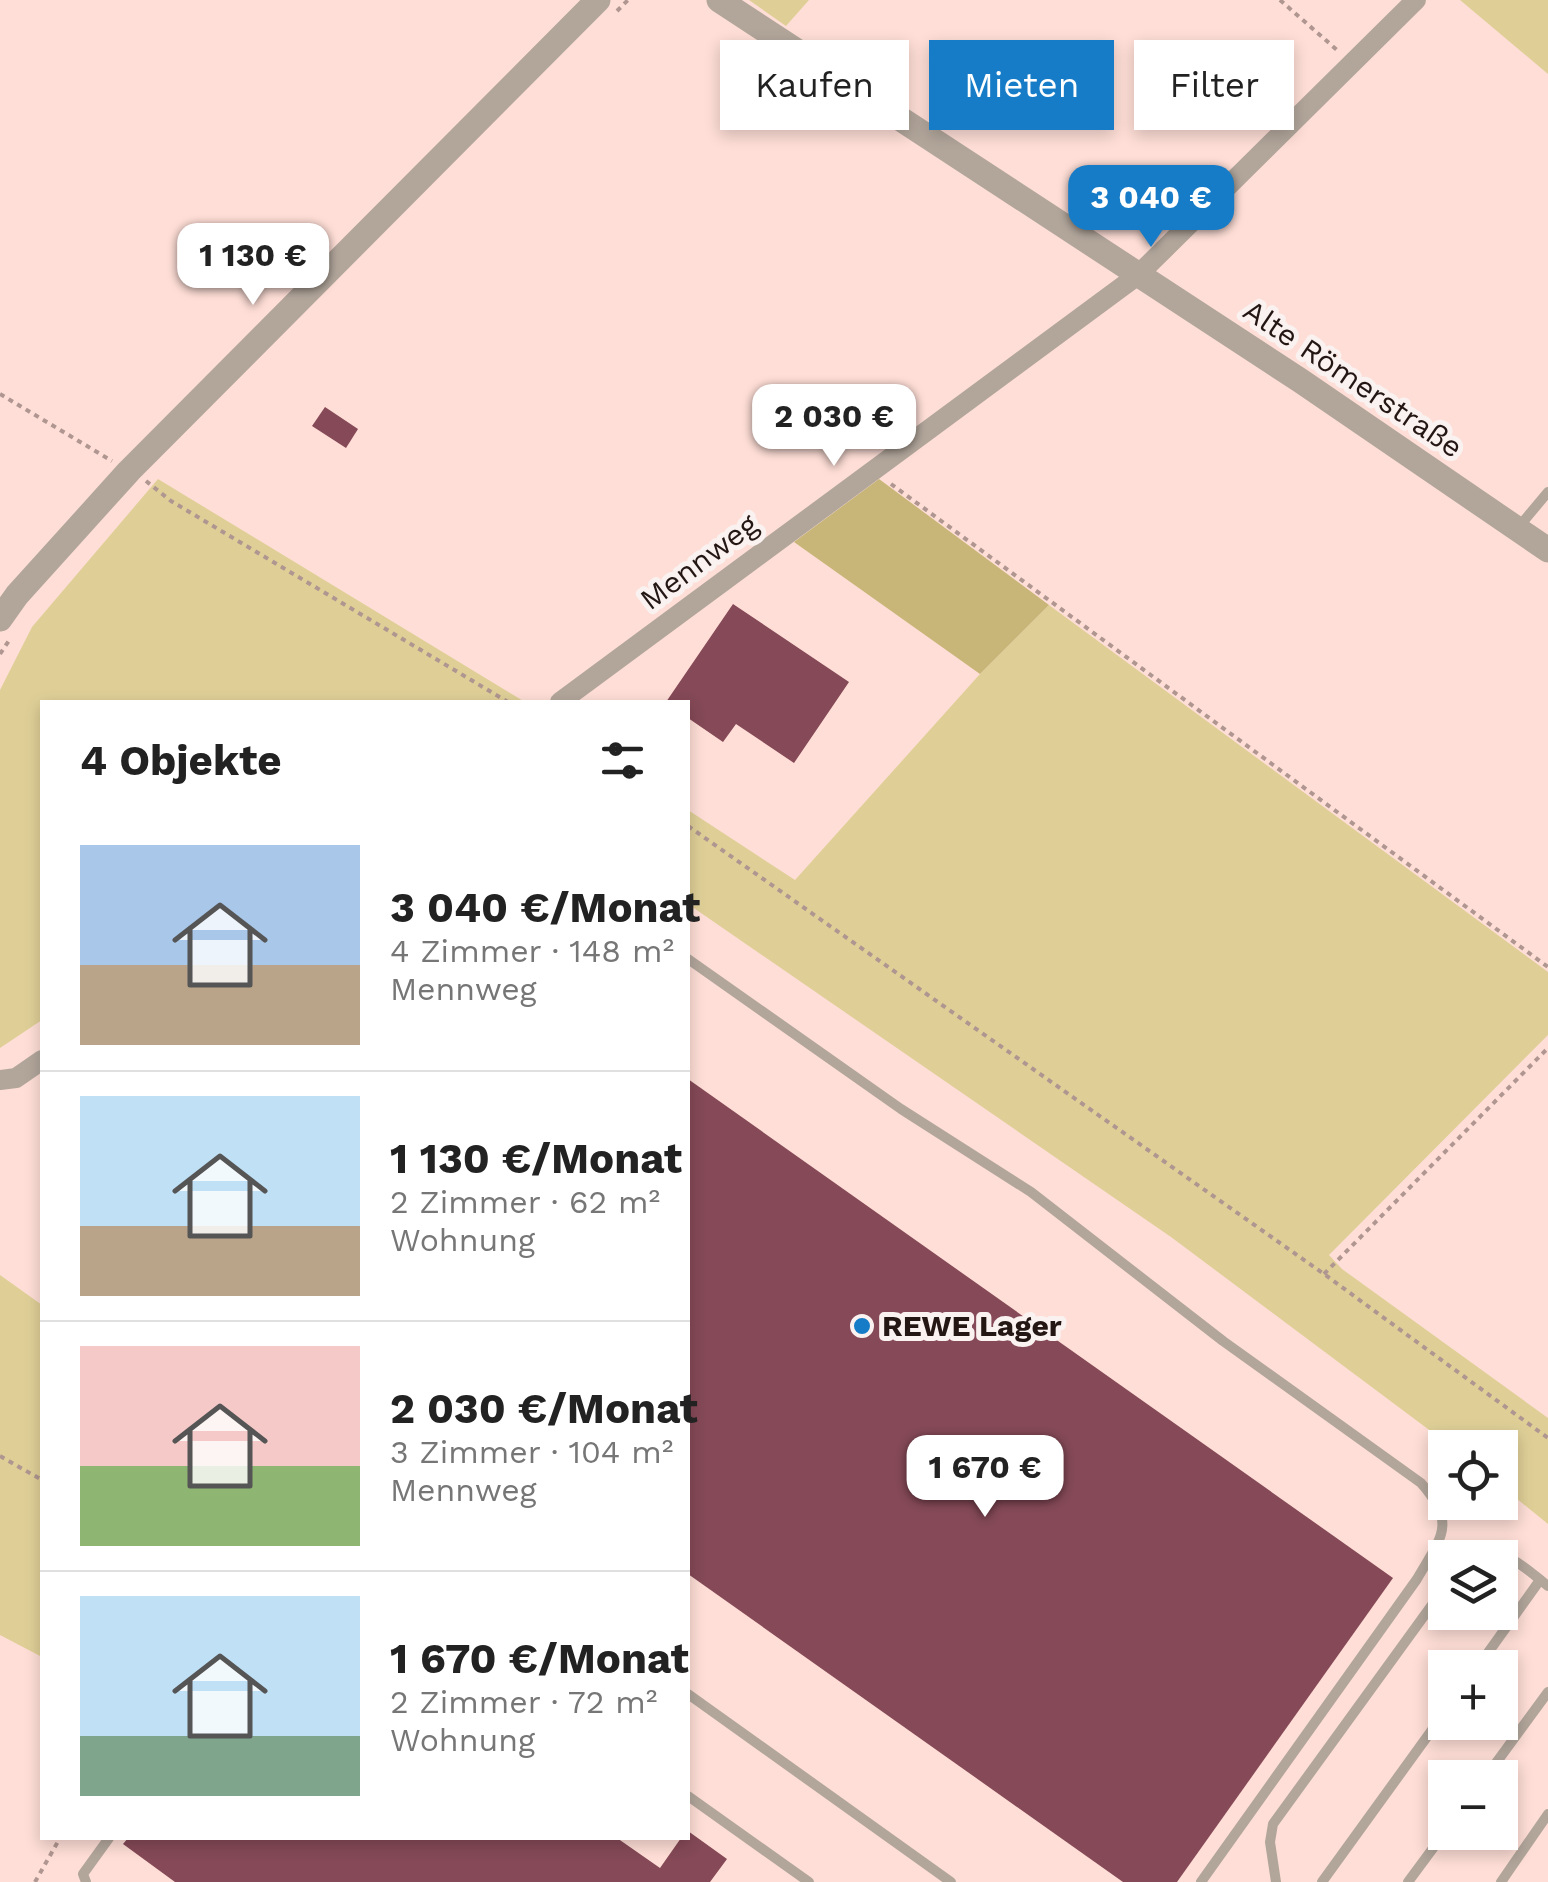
<!DOCTYPE html>
<html lang="de">
<meta charset="utf-8">
<style>
:root{--surface:#fff;--page:#f2f2f2;--text:#222;--muted:#767676;--line:#e0e0e0;--accent:#177cc7}
body{margin:0;font-family:"Work Sans",sans-serif;background:var(--page);color:var(--text);height:100vh;display:flex;flex-direction:column;font-size:38px;white-space:nowrap}
*{box-sizing:border-box;margin:0}
p{font-size:32px;color:var(--muted)}
.icon{flex:none;width:55px;height:55px;fill:none;stroke:currentColor;stroke-width:2;stroke-linecap:round;stroke-linejoin:round}
.map{position:relative;flex:1;overflow:hidden}
.drawer{position:absolute;left:40px;top:700px;width:650px;height:1140px;display:flex;flex-direction:column;background:var(--surface);border-radius:0px;box-shadow:0 5px 15px #0003}
.drawer>*{flex:none}
.hud{position:absolute;left:720px;top:40px;width:678px;height:90px;display:flex;gap:20px}
.tools{position:absolute;left:1428px;top:1430px;display:grid;gap:20px}
.tools a{display:grid;place-items:center;width:90px;height:90px;border-radius:0px;background:var(--surface);box-shadow:0 5px 15px #0003;font-size:50px}
.price{position:absolute;translate:-50% -85px;padding:0 22px;border-radius:20px;background:#fff;color:#222;font-size:32px;line-height:65px;filter:drop-shadow(0 2px 5px #0008)}
.price::after{content:'';position:absolute;left:50%;top:60px;width:30px;height:22px;margin-left:-15px;background:inherit;clip-path:polygon(0 0,100% 0,50% 100%)}
.price.active{background:var(--accent);color:#fff}
ul{padding:0;list-style:none}
li{display:flex;align-items:center;gap:30px;height:250px;padding:0 40px}
li+li{border-top:2px solid var(--line)}
li span{display:grid;place-items:center;flex:none;width:280px;height:200px;border-radius:0px;color:#555}
li>.icon{margin-inline-start:auto}
span .icon{width:120px;height:120px;fill:#fffc;stroke-width:1}
li b{font-size:42px}
h2{display:flex;justify-content:space-between;align-items:center;height:120px;padding:0 40px;font-size:42px}
.chip{padding:0 35px;border-radius:0px;background:var(--surface);box-shadow:0 5px 15px #0003;font-size:35px;line-height:90px}
.chip.active{background:var(--accent);color:#fff}
.map>svg:first-child{display:block}
.green{fill:#dfcf97}
.forest{fill:#c8b678}
.building{fill:#854957}
.lines{fill:none;stroke-linecap:round;stroke-linejoin:round}
.path{stroke:#b09690;stroke-width:4;stroke-dasharray:5 5;stroke-linecap:butt}
.service{stroke:#b2a69b;stroke-width:10}
.minor{stroke:#b2a69b;stroke-width:20}
.tertiary{stroke:#b2a69b;stroke-width:25}
.poi-dot{fill:#177cc7;stroke:#faf2f0;stroke-width:4}
.labels{text-anchor:middle;stroke-width:10;stroke-linejoin:round;paint-order:stroke}
.street-label{font-size:30px;fill:#241613;stroke:#faf2f0}
.poi-label{font-size:30px;font-weight:bold;fill:#241613;stroke:#faf2f0;text-anchor:start}
</style>
<div class="map">
<svg width="1548" height="1882" viewBox="0 0 1548 1882">
<rect width="100%" height="100%" fill="#feded6"/>
<g class="green">
<polygon points="749,0 809,0 786,26"/>
<polygon points="1460,0 1548,0 1548,74"/>
<polygon points="158,479 525,702 42,702 42,1020 0,1048 0,690 32,627"/>
<polygon points="1049,605 1548,972 1548,1035 1329,1255 1342,1269 1548,1418 1548,1524 1500,1485 1500,1448 1452,1447 1171,1237 688,904 688,810 795,880 980,674"/>
<polygon points="0,1275 42,1305 42,1657 0,1635"/>
</g>
<polygon class="forest" points="879,479 1049,605 980,674 794,542"/>
<g class="building">
<polygon points="325,407 358,429 346,448 312,426"/>
<polygon points="733,604 849,682 794,763 736,724 723,742 688,718 688,702 666,702"/>
<polygon points="688,1079 1393,1578 1177,1882 1123,1882 688,1574"/>
<polygon points="688,1831 727,1859 710,1882 175,1882 123,1844 128,1838 617,1838 660,1868 681,1838 688,1838"/>
</g>
<g class="lines">
<g class="path">
<polyline points="1280,0 1337,50"/>
<polyline points="617,11 628,0"/>
<polyline points="0,394 112,461"/>
<polyline points="146,481 171,501 508,702"/>
<polyline points="891,484 1548,967"/>
<polyline points="0,654 10,639"/>
<polyline points="688,826 1324,1274 1548,1438"/>
<polyline points="1324,1274 1548,1048"/>
<polyline points="0,1456 42,1480"/>
<polyline points="35,1882 60,1838"/>
</g>
<g class="service">
<polyline points="1517,529 1548,492"/>
<path d="M688 959 901 1109 1031 1192 1223 1341 1421 1483C1457 1524 1442 1536 1417 1579L1201 1882"/>
<path d="M1469 1558C1502 1542 1523 1567 1548 1586"/>
<polyline points="1477,1668 1540,1580"/>
<polyline points="688,1694 951,1882"/>
<polyline points="1485,1778 1548,1692"/>
<polyline points="688,1796 809,1882"/>
<polyline points="86,1882 83,1874 109,1838"/>
<polyline points="1276,1882 1270,1842 1273,1824 1445,1587"/>
<polyline points="1322,1882 1445,1712"/>
<polyline points="1408,1882 1445,1832"/>
<polyline points="1501,1882 1548,1814"/>
</g>
<g class="minor">
<polyline points="560,702 1138,275 1416,0"/>
<polyline points="0,1080 16,1078 42,1060"/>
</g>
<g class="tertiary">
<polyline points="719,0 1301,381 1548,550"/>
<polyline points="0,619 17,595 129,471 598,0"/>
</g>
</g>
<circle class="poi-dot" cx="862" cy="1326" r="10"/>
<g class="labels">
<g class="street-label">
<text transform="translate(1353 379) rotate(34)" y="10">Alte Römerstraße</text>
<text transform="translate(699 562) rotate(-37)" y="10">Mennweg</text>
</g>
<g class="poi-label">
<text x="882" y="1336">REWE Lager</text>
</g>
</g>
</svg>
<div class="tools">
<a><svg class="icon" aria-label="locate" viewBox="0 0 24 24"><circle cx="12" cy="12" r="6"/><path d="M12 2v4M12 18v4M2 12h4M18 12h4"/></svg></a>
<a><svg class="icon" aria-label="layers" viewBox="0 0 24 24"><path d="M12 4l9 5-9 5-9-5zM3 14l9 5 9-5"/></svg></a>
<a>+</a>
<a>−</a>
</div>
<b class="price active" style="left:1151px;top:250px">3 040 €</b>
<b class="price" style="left:253px;top:308px">1 130 €</b>
<b class="price" style="left:834px;top:469px">2 030 €</b>
<b class="price" style="left:985px;top:1520px">1 670 €</b>
<div class="hud">
<a class="chip">Kaufen</a>
<a class="chip active">Mieten</a>
<a class="chip">Filter</a>
</div>
<section class="drawer">
<h2>4 Objekte<svg class="icon" aria-label="filters" viewBox="0 0 24 24"><path d="M4 7h16M4 17h16"/><circle cx="9" cy="7" r="2"/><circle cx="15" cy="17" r="2"/></svg></h2>
<ul>
<li><span style="background:linear-gradient(#a9c7e8 60%,#b9a48a 0)"><svg class="icon" aria-label="home" viewBox="0 0 24 24"><path d="M3 11l9-7 9 7M6 9v11h12V9"/></svg></span><div><b>3 040 €/Monat</b><p>4 Zimmer · 148 m²</p><p>Mennweg</p></div></li>
<li><span style="background:linear-gradient(#bfe0f5 65%,#b9a48a 0)"><svg class="icon" aria-label="home" viewBox="0 0 24 24"><path d="M3 11l9-7 9 7M6 9v11h12V9"/></svg></span><div><b>1 130 €/Monat</b><p>2 Zimmer · 62 m²</p><p>Wohnung</p></div></li>
<li><span style="background:linear-gradient(#f6c9c9 60%,#8fb573 0)"><svg class="icon" aria-label="home" viewBox="0 0 24 24"><path d="M3 11l9-7 9 7M6 9v11h12V9"/></svg></span><div><b>2 030 €/Monat</b><p>3 Zimmer · 104 m²</p><p>Mennweg</p></div></li>
<li><span style="background:linear-gradient(#bfe0f5 70%,#7fa58c 0)"><svg class="icon" aria-label="home" viewBox="0 0 24 24"><path d="M3 11l9-7 9 7M6 9v11h12V9"/></svg></span><div><b>1 670 €/Monat</b><p>2 Zimmer · 72 m²</p><p>Wohnung</p></div></li>
</ul>
</section>
</div>
